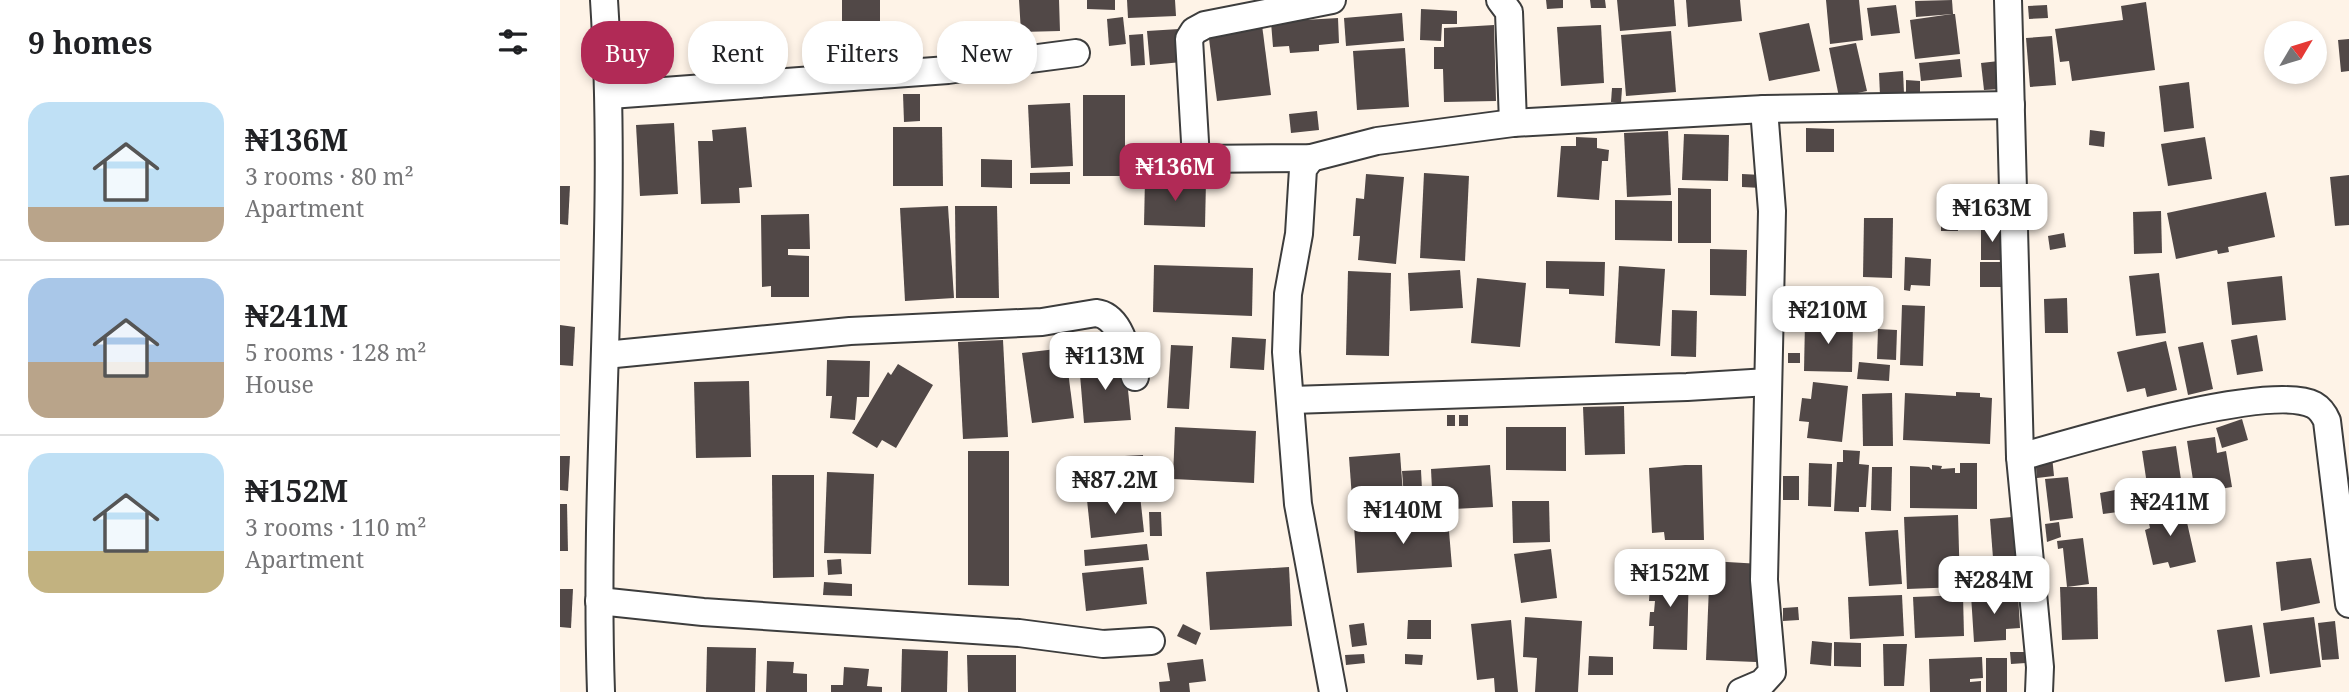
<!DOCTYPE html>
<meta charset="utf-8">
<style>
:root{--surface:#fff;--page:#f6f6f6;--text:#202124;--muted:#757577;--line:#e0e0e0;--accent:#b12a56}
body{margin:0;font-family:"Noto Serif",serif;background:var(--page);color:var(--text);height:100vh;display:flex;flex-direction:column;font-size:26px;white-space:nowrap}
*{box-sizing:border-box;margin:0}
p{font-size:23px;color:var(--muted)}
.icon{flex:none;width:38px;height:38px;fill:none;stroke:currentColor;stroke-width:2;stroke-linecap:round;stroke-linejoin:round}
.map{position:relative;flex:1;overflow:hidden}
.side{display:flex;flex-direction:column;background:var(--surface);width:560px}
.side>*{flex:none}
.banner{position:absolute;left:21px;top:21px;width:665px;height:63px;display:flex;gap:14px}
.needle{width:46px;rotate:52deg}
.buttons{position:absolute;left:1704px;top:21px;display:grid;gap:14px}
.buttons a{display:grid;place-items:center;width:63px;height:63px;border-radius:50%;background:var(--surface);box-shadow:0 4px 10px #0003;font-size:35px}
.price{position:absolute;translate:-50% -60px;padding:0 16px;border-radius:14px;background:#fff;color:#222;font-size:23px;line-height:46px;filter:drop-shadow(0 2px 4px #0008)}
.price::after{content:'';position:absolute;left:50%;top:42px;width:21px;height:16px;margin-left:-10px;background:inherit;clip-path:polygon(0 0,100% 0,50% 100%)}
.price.on{background:var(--accent);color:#fff}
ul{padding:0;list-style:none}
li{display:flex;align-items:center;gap:21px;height:175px;padding:0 28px}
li+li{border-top:2px solid var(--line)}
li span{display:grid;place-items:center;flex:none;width:196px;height:140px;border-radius:21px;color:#555}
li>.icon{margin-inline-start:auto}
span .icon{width:84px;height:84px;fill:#fffc;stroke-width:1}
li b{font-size:30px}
h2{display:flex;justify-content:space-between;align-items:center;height:84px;padding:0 28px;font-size:30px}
.pill{padding:0 24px;border-radius:28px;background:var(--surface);box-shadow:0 4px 10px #0003;font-size:24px;line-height:63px}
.pill.on{background:var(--accent);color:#fff}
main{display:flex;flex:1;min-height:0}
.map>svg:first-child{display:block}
.building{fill:#514847}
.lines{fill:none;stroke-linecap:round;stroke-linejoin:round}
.minor-casing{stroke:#3d3d3d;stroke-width:30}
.minor{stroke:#fff;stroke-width:26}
</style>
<main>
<section class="side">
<h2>9 homes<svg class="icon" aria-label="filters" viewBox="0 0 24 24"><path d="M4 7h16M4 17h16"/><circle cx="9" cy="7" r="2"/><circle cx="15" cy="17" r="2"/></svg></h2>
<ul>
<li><span style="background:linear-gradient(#bfe0f5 75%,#b9a48a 0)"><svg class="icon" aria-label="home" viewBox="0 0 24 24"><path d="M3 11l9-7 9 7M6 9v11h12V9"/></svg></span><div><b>₦136M</b><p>3 rooms · 80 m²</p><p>Apartment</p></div></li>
<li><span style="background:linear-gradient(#a9c7e8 60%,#b9a48a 0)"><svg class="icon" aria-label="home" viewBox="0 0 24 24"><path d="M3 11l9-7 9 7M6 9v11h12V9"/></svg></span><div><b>₦241M</b><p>5 rooms · 128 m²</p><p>House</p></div></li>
<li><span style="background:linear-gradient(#bfe0f5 70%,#c2b280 0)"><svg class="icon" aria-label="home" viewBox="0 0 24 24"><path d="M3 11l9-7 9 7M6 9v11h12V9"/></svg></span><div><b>₦152M</b><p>3 rooms · 110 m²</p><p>Apartment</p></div></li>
</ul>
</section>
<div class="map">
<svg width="1789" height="692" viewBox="0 0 1789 692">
<rect width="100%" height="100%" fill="#fef3e7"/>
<g class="building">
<polygon points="282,0 320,0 320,27 282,26"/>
<polygon points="459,0 499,0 500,31 461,32"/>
<polygon points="527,0 555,0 555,10 527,9"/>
<polygon points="567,0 615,0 616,16 568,18"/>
<polygon points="986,0 1003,0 1003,8 987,9"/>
<polygon points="1030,0 1045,0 1046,8 1031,8"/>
<polygon points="1057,0 1114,0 1116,26 1060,31"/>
<polygon points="1126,0 1180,0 1182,21 1128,27"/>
<polygon points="1266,0 1299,0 1303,40 1270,44"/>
<polygon points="1392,0 1393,14 1356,17 1355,1"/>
<polygon points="1586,2 1595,70 1512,81 1509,61 1500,62 1495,29 1563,20 1561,6"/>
<polygon points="1336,5 1340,33 1311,36 1307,8"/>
<polygon points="1487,5 1488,18 1469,19 1468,6"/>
<polygon points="861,9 897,11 897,24 882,24 881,41 860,40"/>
<polygon points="842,13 844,41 786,46 784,18"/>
<polygon points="1392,14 1395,14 1400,54 1355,59 1350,20"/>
<polygon points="563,17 566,44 549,46 547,19"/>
<polygon points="778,18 779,43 759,45 759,51 730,53 729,46 713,47 711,22"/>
<polygon points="1249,23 1260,71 1209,81 1199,33"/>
<polygon points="702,25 711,95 657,101 648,31"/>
<polygon points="934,25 936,101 884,102 883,69 874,69 874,47 884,47 884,28"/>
<polygon points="1041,25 1044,83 1001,86 997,27"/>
<polygon points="619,29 622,62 590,65 587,31"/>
<polygon points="1111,31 1116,92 1066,96 1061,35"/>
<polygon points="583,34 585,65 571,66 569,35"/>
<polygon points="1492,36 1496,85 1470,87 1466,38"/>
<polygon points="1789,39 1789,71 1781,72 1778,40"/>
<polygon points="1296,43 1307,91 1279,97 1269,48"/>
<polygon points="277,45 288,45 288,63 276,63"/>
<polygon points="845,48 849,107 797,110 793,51"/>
<polygon points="1400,59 1402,77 1361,81 1359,63"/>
<polygon points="1439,61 1442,89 1424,90 1421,63"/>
<polygon points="1343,71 1344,94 1320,95 1319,73"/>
<polygon points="1346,80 1360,81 1360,95 1346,95"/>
<polygon points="1629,82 1634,128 1604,132 1599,86"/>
<polygon points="1052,88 1062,88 1061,103 1051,102"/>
<polygon points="343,94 360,94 360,121 344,122"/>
<rect x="523" y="95" width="42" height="81"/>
<polygon points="510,103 513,166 471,168 468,105"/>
<polygon points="757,111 759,130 731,133 729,114"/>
<polygon points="114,123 118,194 80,196 76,125"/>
<polygon points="186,127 192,187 179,188 180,203 141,204 138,141 153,141 152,130"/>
<polygon points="333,127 382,127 383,186 333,186"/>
<polygon points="1246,128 1274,129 1274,152 1246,152"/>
<polygon points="1530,130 1545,132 1544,147 1529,145"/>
<polygon points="1108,131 1111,195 1067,197 1064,133"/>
<polygon points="1124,134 1169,135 1168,181 1122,180"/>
<polygon points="1016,137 1037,138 1037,148 1049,150 1048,161 1042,161 1039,200 997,197 1001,146 1016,146"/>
<polygon points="1645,137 1652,179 1608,186 1601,144"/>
<polygon points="421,159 452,160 452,188 421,187"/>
<polygon points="510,172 510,184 470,184 470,173"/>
<polygon points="864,173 909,176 905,261 860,258"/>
<polygon points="806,174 844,177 836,264 798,260 800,236 793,236 796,198 804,199"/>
<polygon points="1182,174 1202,175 1202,188 1182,187"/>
<polygon points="1789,175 1789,225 1775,226 1770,177"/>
<polygon points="585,179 646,180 645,227 584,225"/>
<polygon points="0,186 10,186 8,225 0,224"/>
<polygon points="1118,188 1151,189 1151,243 1118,243"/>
<polygon points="1706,192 1715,237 1668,247 1669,252 1658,254 1657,250 1616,259 1607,213"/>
<polygon points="1055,200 1112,201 1112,241 1055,240"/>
<polygon points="388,206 394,298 345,301 340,208"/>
<polygon points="395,206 437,206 439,298 396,298"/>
<polygon points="1601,211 1602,253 1574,254 1573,212"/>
<polygon points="249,214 250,249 228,249 228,255 249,256 249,297 211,297 211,286 202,287 201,215"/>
<polygon points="1397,214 1398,231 1381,231 1381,215"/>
<polygon points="1304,218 1333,218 1332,278 1303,277"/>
<rect x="1421" y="228" width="22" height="32"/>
<polygon points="1504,233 1506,247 1490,250 1488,236"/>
<polygon points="1150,249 1187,250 1186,296 1150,295"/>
<polygon points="1345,257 1371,259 1370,286 1351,285 1350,291 1344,290"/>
<polygon points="986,261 1045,262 1044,296 1009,294 1009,289 986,288"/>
<polygon points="1420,262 1440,262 1441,287 1420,287"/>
<polygon points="594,265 693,268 692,316 593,312"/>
<polygon points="1059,266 1105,269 1100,346 1055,343"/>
<polygon points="900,270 903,308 850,311 848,273"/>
<polygon points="788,271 831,273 829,356 786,355"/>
<polygon points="1599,273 1606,333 1576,336 1569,276"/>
<polygon points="1722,276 1726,320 1672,325 1667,282"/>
<polygon points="917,278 966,283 960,347 911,343"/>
<polygon points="1507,298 1508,333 1485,333 1484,299"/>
<polygon points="1342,305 1365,306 1363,366 1340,365"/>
<polygon points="1112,310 1137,311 1136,357 1111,356"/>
<polygon points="1245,321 1293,322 1292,372 1244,371"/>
<polygon points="0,325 15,327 13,366 0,365"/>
<polygon points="1318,329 1337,330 1336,360 1317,359"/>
<polygon points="1697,335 1703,371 1677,375 1671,340"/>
<polygon points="672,337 706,339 704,370 670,368"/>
<polygon points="443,340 448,437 403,439 398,342"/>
<polygon points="1606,341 1617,390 1587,397 1585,388 1567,392 1557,352"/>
<polygon points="1643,342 1653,389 1628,395 1618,347"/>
<polygon points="611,345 633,346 629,409 607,408"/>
<polygon points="505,348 514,418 472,423 462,353"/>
<rect x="1228" y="353" width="12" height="10"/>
<polygon points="267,360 310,361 309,397 297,397 295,420 270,418 272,396 266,396"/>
<polygon points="565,360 571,420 524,423 519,363"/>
<polygon points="1299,362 1330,365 1329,381 1297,379"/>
<polygon points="338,364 373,385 336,448 322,440 317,448 292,433 328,372 331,375"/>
<polygon points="189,381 191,457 136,458 134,382"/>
<polygon points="1253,382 1288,386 1282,442 1247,438 1249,422 1239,421 1242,398 1251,399"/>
<polygon points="1396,392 1420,393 1420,397 1432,398 1430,444 1343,440 1345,393 1396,396"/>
<polygon points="1332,393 1333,446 1303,446 1302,394"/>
<polygon points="1064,406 1065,454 1025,455 1023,407"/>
<rect x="887" y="415" width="8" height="11"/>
<rect x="899" y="415" width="9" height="11"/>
<polygon points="1682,419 1688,440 1662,448 1656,428"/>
<polygon points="615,427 696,431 694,483 613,479"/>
<polygon points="946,427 1006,427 1006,471 946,470"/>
<polygon points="1655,437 1657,453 1666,451 1672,487 1635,493 1627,441"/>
<polygon points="1616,446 1623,493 1589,498 1582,451"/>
<polygon points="1283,450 1300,451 1299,464 1309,465 1306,507 1299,507 1299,512 1274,511 1277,462 1283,462"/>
<polygon points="408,451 449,451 449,586 408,585"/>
<polygon points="840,453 844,508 793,512 789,457"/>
<polygon points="583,455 584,479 529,482 528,458"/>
<polygon points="0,456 10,456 8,491 0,490"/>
<polygon points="1492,456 1494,476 1477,478 1475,457"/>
<polygon points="1249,463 1272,464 1271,507 1248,506"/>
<polygon points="1400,463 1417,463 1417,509 1350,508 1350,466 1369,467 1372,470 1372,465 1382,466 1381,469 1395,468 1395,473 1400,473"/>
<polygon points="930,465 933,507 873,510 871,469"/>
<polygon points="1125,465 1142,465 1144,540 1105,540 1104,532 1092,533 1089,468"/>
<polygon points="1312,467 1332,467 1331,511 1311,510"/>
<polygon points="861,470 863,509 845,510 842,471"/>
<polygon points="267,472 314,474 311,554 264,553"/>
<polygon points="212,475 254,475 254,577 213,578"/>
<rect x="1223" y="476" width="16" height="24"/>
<polygon points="1508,477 1513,518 1490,521 1485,479"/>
<polygon points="1555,490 1558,512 1543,514 1540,493"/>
<polygon points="1581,490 1585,509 1563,514 1559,495"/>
<polygon points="580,495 584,532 531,538 527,500"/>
<polygon points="952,501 989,501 990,542 953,543"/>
<polygon points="0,504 7,504 8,551 0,551"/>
<polygon points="1623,505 1636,562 1610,568 1608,562 1593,565 1585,530 1590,528 1587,514"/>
<polygon points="589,512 601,512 602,536 590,536"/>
<polygon points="1398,515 1400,587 1347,589 1344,517"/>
<polygon points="1452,517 1457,570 1434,571 1430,519"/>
<polygon points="888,519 892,567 797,573 794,525"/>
<polygon points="1499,522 1501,537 1487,542 1485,524"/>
<polygon points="1338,530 1342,584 1309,586 1305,532"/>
<polygon points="1523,538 1529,584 1507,587 1503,548 1498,549 1497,541"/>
<polygon points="587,544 589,560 525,566 524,550"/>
<polygon points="991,549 997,598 961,603 954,554"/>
<polygon points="1751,558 1760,603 1721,611 1716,562"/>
<polygon points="281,559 282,574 268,575 267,560"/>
<polygon points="1150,561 1201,564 1196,662 1146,660"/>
<polygon points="583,567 587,604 526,611 522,573"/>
<polygon points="729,567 732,626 650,630 646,572"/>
<polygon points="1095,568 1129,569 1127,650 1093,649 1094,626 1089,626 1090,612 1094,612 1095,601 1089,601 1090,584 1095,584"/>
<polygon points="264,582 292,584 292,596 263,595"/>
<polygon points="1500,587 1537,587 1538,639 1502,640"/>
<polygon points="0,589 13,589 11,628 0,627"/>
<polygon points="1458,593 1460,628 1446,629 1446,640 1414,642 1411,595"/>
<polygon points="1342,595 1344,636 1290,639 1288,597"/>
<polygon points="1403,595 1404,636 1355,638 1353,597"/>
<polygon points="1238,607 1239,620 1223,621 1223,608"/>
<polygon points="965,617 1022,621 1018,692 975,692 977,658 963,657"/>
<polygon points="1754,617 1761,667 1710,674 1703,623"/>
<polygon points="848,620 871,620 871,639 847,639"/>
<polygon points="951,620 958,692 935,692 934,678 917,680 911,624"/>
<polygon points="1775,621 1779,659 1762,660 1758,623"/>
<polygon points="804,623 807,645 792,647 789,625"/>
<polygon points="623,624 641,633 636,645 617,636"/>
<polygon points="1692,625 1700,677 1665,682 1657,630"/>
<polygon points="1252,641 1272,643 1271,666 1250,664"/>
<polygon points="1274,642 1301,643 1301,667 1274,666"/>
<polygon points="1323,644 1347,644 1344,686 1324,686"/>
<polygon points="147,647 196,648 195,692 146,692"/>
<polygon points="342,649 388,651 387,692 341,692"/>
<polygon points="1450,652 1466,652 1466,663 1451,664"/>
<polygon points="804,654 805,663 786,665 785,655"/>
<polygon points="845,654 863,655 862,665 845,664"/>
<polygon points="407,655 456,655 456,692 408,692"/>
<polygon points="1029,656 1053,657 1053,675 1028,675"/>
<polygon points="1422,657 1423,678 1410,679 1410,682 1421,681 1421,692 1370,692 1369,659"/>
<rect x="1426" y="658" width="21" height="34"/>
<polygon points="643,659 646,681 629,683 630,692 600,692 599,682 610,681 607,663"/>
<polygon points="207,661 234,662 233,673 247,674 247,692 206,692"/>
<polygon points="284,667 309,669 307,686 322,687 322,692 271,692 271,685 283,685"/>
</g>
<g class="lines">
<g class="minor-casing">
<g id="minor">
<polyline points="940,0 949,12 953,123"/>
<polyline points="1448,0 1460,457 1480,667 1479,692"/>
<polyline points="50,95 388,70 516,53"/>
<polyline points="751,158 743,169 739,234 728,294 726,352 738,504 773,692"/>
<polyline points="636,159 629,39 634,31 645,25 772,0"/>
<polyline points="583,166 636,159 751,158 817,141 953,123 1204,109 1451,105"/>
<path d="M45 355 290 331 482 322 536 313C562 316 567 356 575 377"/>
<polyline points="732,400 1127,387 1208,382"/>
<path d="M1460 457C1513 442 1710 382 1754 405 1761 409 1764 414 1767 421L1789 604"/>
<polyline points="39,601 143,612 459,633 543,644 591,641"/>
<path d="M41 692C33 461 59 231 44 0"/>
<polyline points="1181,692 1202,683 1212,672 1204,580 1212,211 1204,109"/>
</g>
</g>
<use href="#minor" class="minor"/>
</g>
</svg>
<div class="buttons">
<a><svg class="needle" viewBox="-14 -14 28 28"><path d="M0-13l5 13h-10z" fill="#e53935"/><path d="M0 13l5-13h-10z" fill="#757577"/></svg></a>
</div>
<b class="price on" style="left:615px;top:203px">₦136M</b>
<b class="price" style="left:1432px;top:244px">₦163M</b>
<b class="price" style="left:1268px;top:346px">₦210M</b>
<b class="price" style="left:545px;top:392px">₦113M</b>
<b class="price" style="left:555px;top:516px">₦87.2M</b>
<b class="price" style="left:1610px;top:538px">₦241M</b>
<b class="price" style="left:843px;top:546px">₦140M</b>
<b class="price" style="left:1110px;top:609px">₦152M</b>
<b class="price" style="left:1434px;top:616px">₦284M</b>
<div class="banner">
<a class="pill on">Buy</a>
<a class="pill">Rent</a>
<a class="pill">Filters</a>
<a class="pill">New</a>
</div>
</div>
</main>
